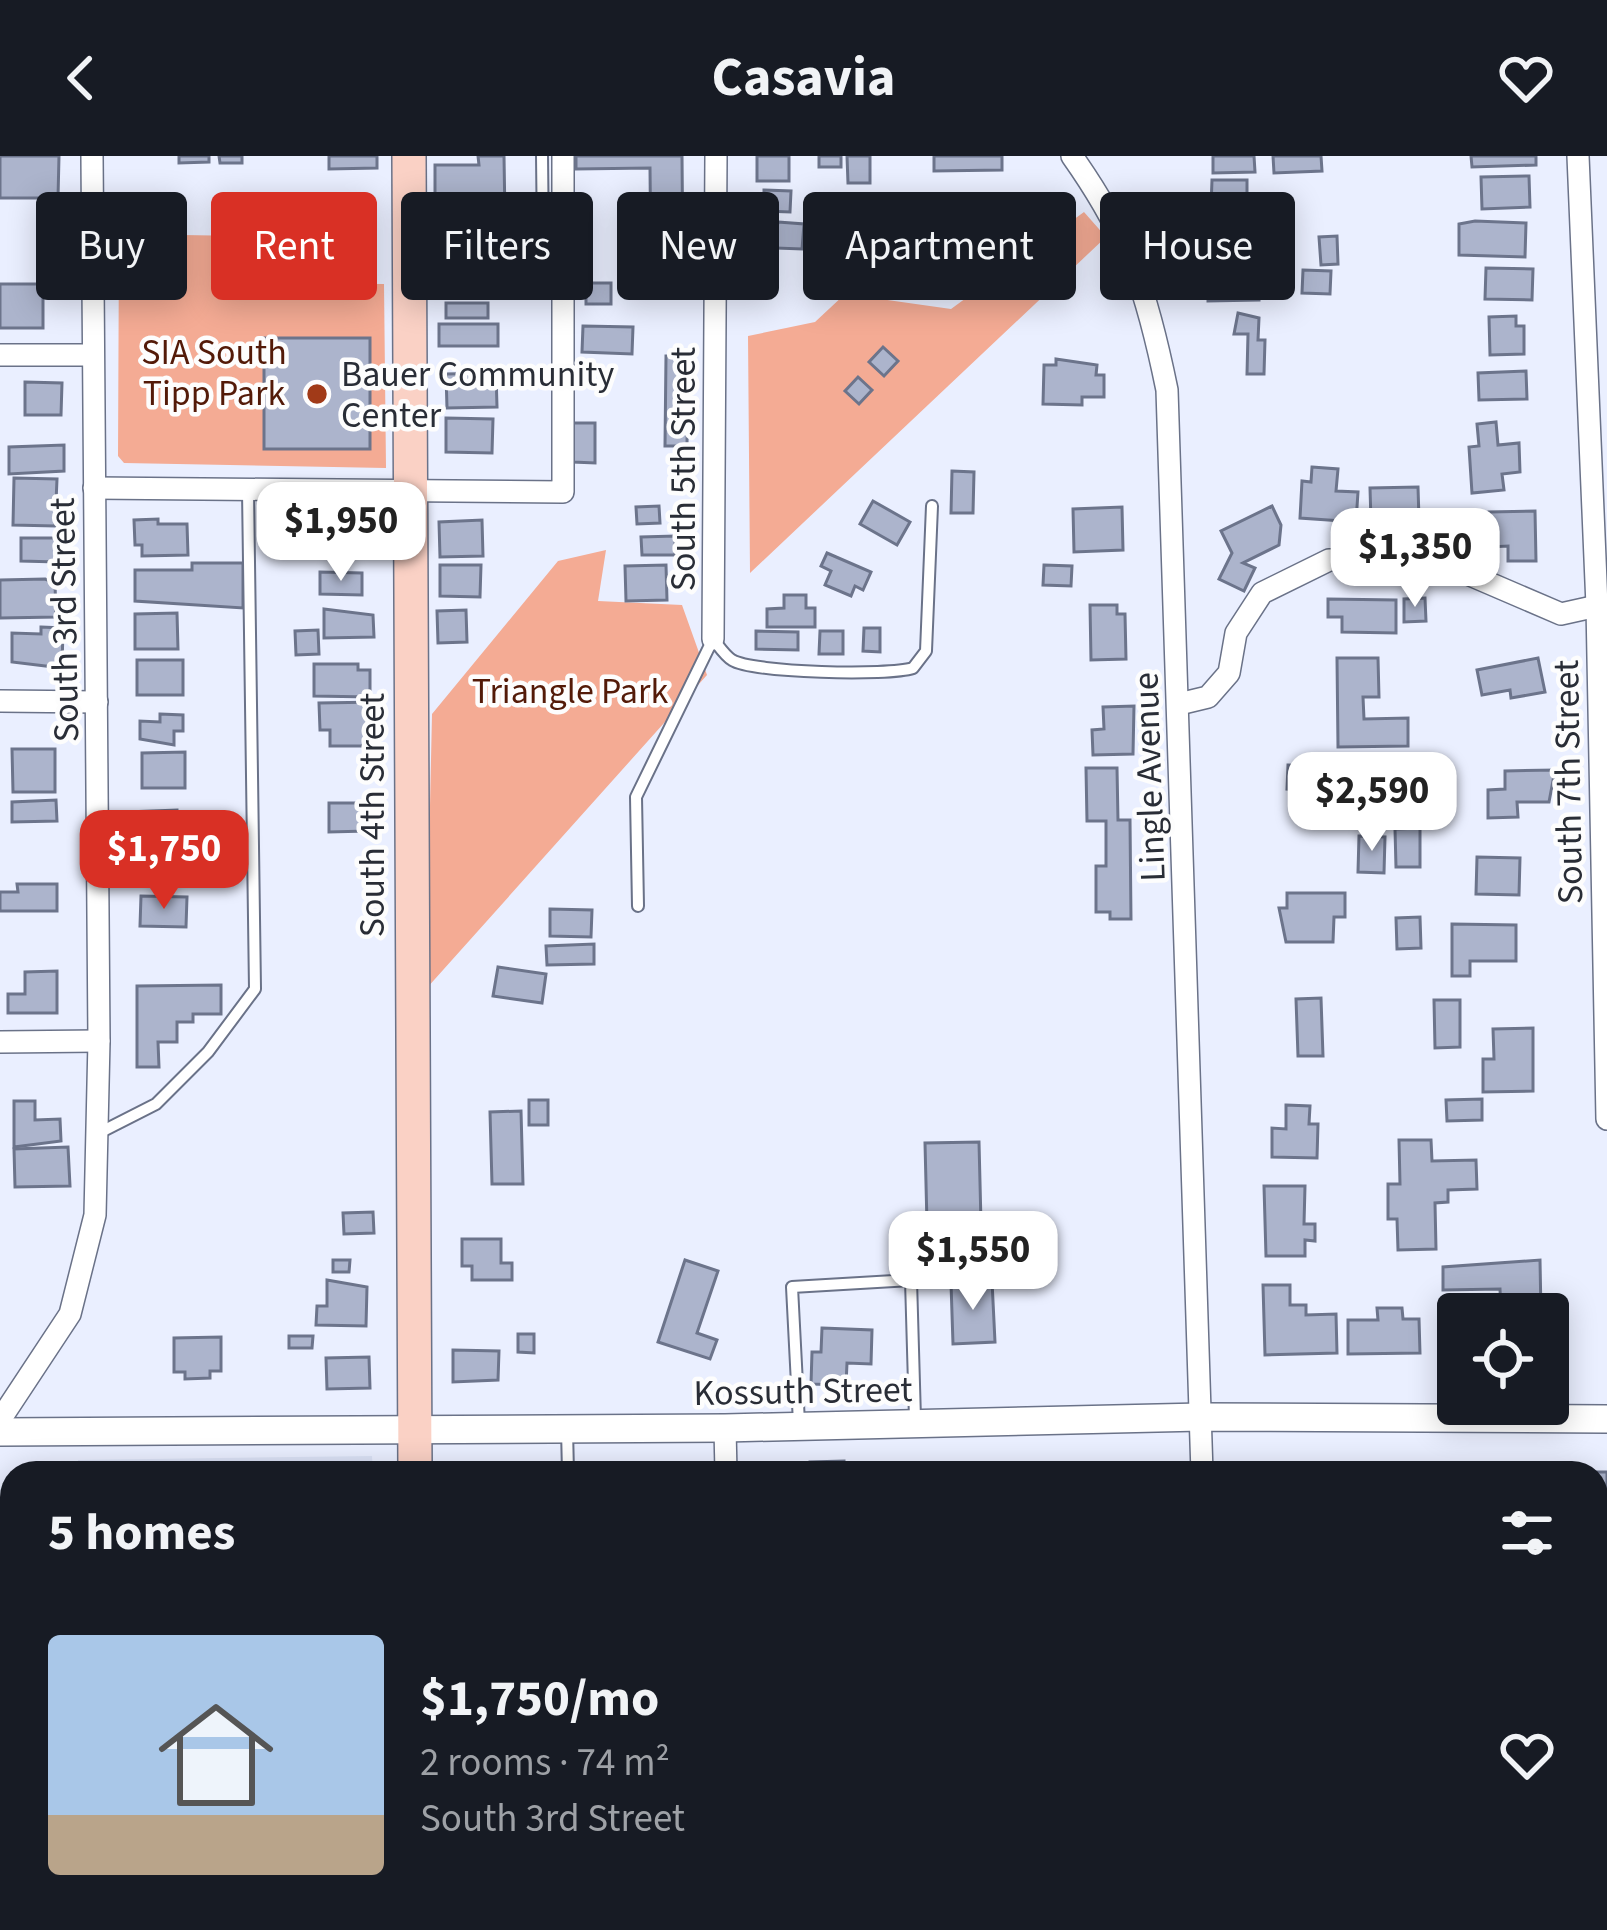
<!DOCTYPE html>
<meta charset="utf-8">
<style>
:root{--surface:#171b24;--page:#242831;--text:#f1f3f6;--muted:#9ea1a6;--line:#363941;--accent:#d93025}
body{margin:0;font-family:"Source Sans 3",sans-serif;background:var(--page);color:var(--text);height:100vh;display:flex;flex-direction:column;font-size:45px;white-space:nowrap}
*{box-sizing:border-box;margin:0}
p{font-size:39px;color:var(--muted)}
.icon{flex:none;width:66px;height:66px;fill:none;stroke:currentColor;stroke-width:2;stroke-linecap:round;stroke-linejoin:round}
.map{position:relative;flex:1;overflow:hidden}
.side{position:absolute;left:0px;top:1305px;width:1608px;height:471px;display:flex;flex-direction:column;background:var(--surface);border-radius:36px 36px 0 0;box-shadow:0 6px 30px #0003}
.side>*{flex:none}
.top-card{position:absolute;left:36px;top:36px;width:1536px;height:108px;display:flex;gap:24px}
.buttons{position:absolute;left:1437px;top:1137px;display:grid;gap:24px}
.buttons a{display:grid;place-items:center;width:132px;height:132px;border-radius:12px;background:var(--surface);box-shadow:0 6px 30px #0003;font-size:60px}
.price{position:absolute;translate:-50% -102px;padding:0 27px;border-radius:24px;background:#fff;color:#222;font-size:39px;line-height:78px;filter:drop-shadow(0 3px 6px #0008)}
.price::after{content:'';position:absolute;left:50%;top:72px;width:36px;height:27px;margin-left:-18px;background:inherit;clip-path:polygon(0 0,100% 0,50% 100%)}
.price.selected{background:var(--accent);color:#fff}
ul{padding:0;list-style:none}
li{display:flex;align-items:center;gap:36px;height:300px;padding:0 48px}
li+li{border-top:3px solid var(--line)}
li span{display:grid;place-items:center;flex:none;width:336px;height:240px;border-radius:12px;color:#555}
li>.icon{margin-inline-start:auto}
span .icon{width:144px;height:144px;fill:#fffc;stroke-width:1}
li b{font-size:51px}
h2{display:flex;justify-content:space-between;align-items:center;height:144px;padding:0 48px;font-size:51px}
.tag{padding:0 42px;border-radius:12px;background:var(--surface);box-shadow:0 6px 30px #0003;font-size:42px;line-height:108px}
.tag.selected{background:var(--accent);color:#fff}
header{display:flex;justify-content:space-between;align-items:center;height:156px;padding:0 48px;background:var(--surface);font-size:54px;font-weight:700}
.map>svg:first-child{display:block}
.built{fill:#dbe2f6}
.green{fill:#f4ab94}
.building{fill:#acb4cc;stroke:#6c748b;stroke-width:3}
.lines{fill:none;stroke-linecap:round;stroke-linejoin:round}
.service-casing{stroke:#6a7288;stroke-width:14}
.minor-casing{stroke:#6a7288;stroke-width:24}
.tertiary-casing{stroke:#6a7288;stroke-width:30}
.secondary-casing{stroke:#6a7288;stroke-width:36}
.service{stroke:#fff;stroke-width:10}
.minor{stroke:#fff;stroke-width:21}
.tertiary{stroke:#fff;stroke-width:27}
.secondary{stroke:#fad1c5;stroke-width:33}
.poi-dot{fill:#a13a18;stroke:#fdfdfd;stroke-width:4.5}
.labels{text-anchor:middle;stroke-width:9;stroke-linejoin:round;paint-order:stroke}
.park-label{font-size:36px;fill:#531a08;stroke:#fdfdfd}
.poi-label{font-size:36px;fill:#292d36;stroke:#fdfdfd;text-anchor:start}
.street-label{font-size:36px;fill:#292d36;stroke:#fdfdfd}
</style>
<header><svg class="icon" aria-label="back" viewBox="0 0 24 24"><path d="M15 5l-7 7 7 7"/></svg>Casavia<svg class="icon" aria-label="heart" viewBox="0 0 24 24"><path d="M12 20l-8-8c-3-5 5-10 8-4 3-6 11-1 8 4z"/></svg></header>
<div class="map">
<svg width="1607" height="1774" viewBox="0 0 1607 1774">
<rect width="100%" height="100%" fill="#eaefff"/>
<g class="built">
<polygon points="372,1300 373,1317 79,1317 78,1304"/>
<polygon points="12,1674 12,1764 377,1764 378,1774 0,1774 0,1678"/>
</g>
<g class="green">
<polygon points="1084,56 1106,81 750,417 748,180 815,166 845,138 951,153"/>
<polygon points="119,78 245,80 246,127 384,128 386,312 124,307 118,300"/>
<polygon points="606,394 598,445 682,449 707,519 426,833 432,558 558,405"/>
</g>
<g class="building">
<polygon points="0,0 59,0 58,42 0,42"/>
<polygon points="179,0 209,0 209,6 179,7"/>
<polygon points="219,0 242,0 242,7 220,7"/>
<polygon points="329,0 377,0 377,12 329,13"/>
<polygon points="478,0 504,0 505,63 435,64 435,9 479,9"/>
<polygon points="576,0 682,0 683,113 651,113 650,12 576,13"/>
<rect x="757" y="0" width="32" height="25"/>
<rect x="819" y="0" width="22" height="11"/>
<polygon points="847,0 870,0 870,27 848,27"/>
<polygon points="934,0 1002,0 1002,14 934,15"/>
<polygon points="1213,0 1254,0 1255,16 1213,17"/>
<polygon points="1273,0 1321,0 1322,15 1274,17"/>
<polygon points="1471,0 1536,0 1536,9 1472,11"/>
<polygon points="1529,20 1530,51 1482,53 1481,21"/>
<polygon points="1212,24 1247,24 1247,51 1211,51"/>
<polygon points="764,34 791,35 790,56 764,55"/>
<polygon points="1475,65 1526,67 1525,101 1459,99 1459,68"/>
<polygon points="778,66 804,68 802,93 748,91 749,71 777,72"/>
<polygon points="1243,71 1244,97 1211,98 1210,72"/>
<polygon points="304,79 374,80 374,111 315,110 315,103 304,102"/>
<polygon points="1337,80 1338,108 1321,109 1319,81"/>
<polygon points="508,108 508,139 436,140 435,109"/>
<polygon points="1486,112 1533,113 1532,144 1485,143"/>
<polygon points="1303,114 1331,115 1330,138 1302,137"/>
<polygon points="1259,116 1259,144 1208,145 1208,117"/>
<rect x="586" y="127" width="25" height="21"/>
<rect x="0" y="128" width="43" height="44"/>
<rect x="446" y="147" width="42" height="15"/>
<polygon points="1238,157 1259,162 1258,184 1265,184 1264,218 1247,218 1248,178 1234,178"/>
<polygon points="1516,160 1516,170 1524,170 1524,198 1490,199 1489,161"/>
<rect x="439" y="168" width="59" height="22"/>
<polygon points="583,170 633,171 632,198 582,196"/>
<rect x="264" y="182" width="106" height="111"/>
<polygon points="883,191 898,205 884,220 869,206"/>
<polygon points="666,200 688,201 687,290 665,290"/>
<polygon points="1056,203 1097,209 1096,219 1104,219 1104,241 1082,241 1082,249 1043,248 1044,209 1056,209"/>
<polygon points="1526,215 1527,243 1479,244 1478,217"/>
<polygon points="496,217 497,251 447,252 446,218"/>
<polygon points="858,221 872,234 859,248 845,235"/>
<polygon points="25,226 62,227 61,259 25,259"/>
<polygon points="446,262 493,263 492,297 446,296"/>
<polygon points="1496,266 1498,289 1519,287 1520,316 1502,318 1504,334 1472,337 1469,291 1479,290 1477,268"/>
<polygon points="573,267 595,267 595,307 573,306"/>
<polygon points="64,289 64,315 9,318 9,291"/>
<polygon points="1312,311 1338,313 1336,335 1358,336 1356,366 1300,362 1302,325 1311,326"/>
<polygon points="952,315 974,316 973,357 951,357"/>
<polygon points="14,322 57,323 55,370 13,369"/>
<polygon points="1418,331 1419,363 1371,365 1370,332"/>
<polygon points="873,345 910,366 897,389 860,368"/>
<polygon points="659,350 660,367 637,368 636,351"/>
<polygon points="1272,350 1281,369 1279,389 1243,407 1255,412 1244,435 1219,423 1232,397 1221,375"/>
<polygon points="1122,351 1123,394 1074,396 1073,353"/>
<polygon points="1535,355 1536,405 1508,405 1508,390 1489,391 1489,356"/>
<polygon points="269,358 310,358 310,394 268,394"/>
<polygon points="158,363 158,368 187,368 188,399 142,400 142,389 135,389 134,364"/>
<polygon points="482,364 483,400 440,401 439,366"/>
<polygon points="336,376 368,377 367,402 335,402"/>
<polygon points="675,380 675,399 642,399 641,381"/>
<polygon points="21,382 58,382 57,406 21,405"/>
<polygon points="827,397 871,416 863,434 855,430 851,440 825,429 831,415 821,410"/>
<polygon points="192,407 243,407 243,452 135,445 135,414 192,414"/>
<polygon points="440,409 481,409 480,441 440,440"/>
<polygon points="666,409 667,444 626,445 625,410"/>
<polygon points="1044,409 1072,410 1071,430 1043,429"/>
<polygon points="320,416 362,417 362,439 320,438"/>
<polygon points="45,423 55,427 56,461 0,462 0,424"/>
<polygon points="784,439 806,439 806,452 815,452 815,471 767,471 767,453 784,452"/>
<polygon points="1425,442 1426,465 1404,466 1404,443"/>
<polygon points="1328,443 1396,444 1396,477 1342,476 1342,461 1328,461"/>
<polygon points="1090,449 1117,449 1117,458 1125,458 1126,503 1091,504"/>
<polygon points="324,453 373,459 374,481 324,482"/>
<polygon points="466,454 467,486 438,487 437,455"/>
<polygon points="177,457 178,493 135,493 135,458"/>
<polygon points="41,471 63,472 62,512 12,506 12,477 41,478"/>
<polygon points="864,472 880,472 880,496 863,495"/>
<polygon points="318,474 319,498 296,499 295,475"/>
<polygon points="756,475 798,476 798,494 756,493"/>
<polygon points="820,475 843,475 843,498 819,498"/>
<polygon points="1337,502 1378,502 1379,541 1363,541 1364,563 1408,562 1408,590 1338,591"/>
<polygon points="1538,502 1545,536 1511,542 1510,534 1482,539 1477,514"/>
<rect x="137" y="504" width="46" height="35"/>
<polygon points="314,508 358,508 358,514 370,514 370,541 314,540"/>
<polygon points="378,546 378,590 330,590 330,574 320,574 319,547"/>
<polygon points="1134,550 1133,598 1093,599 1092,574 1104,573 1103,551"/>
<polygon points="160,558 183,559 183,575 174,575 174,589 140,583 140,565 160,566"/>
<polygon points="12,593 55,593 55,636 13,636"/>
<polygon points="185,596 185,632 142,632 142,597"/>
<polygon points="1344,606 1381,606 1381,632 1391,632 1391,657 1364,657 1364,628 1344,628"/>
<polygon points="1288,609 1331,611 1330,656 1303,655 1303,634 1287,633"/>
<polygon points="1086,612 1117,612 1118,664 1130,664 1131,763 1110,763 1110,756 1096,756 1096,710 1106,710 1106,665 1087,665"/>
<polygon points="1555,614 1549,646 1517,646 1518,661 1488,662 1488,634 1505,633 1505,615"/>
<polygon points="56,644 57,665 12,666 12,646"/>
<polygon points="329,647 366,647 367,675 329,676"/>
<polygon points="177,654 178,683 127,684 127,656"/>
<polygon points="1420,672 1420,711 1396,711 1395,673"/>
<polygon points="1359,680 1385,681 1384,717 1358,716"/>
<polygon points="181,697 182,730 143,730 143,698"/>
<polygon points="1477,701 1520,702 1519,739 1476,738"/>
<polygon points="17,728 57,728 57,755 0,755 0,736 18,736"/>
<polygon points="1287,737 1345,737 1345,761 1334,761 1333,786 1286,786 1279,752 1287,752"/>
<polygon points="141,740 187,741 186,771 140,770"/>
<polygon points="550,753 592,754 591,781 550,780"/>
<polygon points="1420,761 1421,792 1397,793 1396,762"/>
<polygon points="1452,768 1516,769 1516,805 1470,805 1470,820 1452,820"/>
<polygon points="594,788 594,808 547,809 546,790"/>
<polygon points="498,811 546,818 542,847 493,840"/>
<polygon points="57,815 57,857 8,857 8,838 25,838 25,816"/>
<polygon points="221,829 221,858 193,858 193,866 177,866 177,886 158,886 159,911 137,911 137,830"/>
<polygon points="1321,842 1323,900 1298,900 1296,843"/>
<polygon points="1434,844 1460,844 1460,891 1435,892"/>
<polygon points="1533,872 1533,935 1483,936 1483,903 1494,903 1493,873"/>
<polygon points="1482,943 1482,964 1447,965 1446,944"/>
<rect x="529" y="944" width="19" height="25"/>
<polygon points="14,945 35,945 35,964 60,963 61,985 14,991"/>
<polygon points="1286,949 1310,950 1309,968 1318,968 1317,1002 1272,1001 1272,972 1286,973"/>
<polygon points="521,955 523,1028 492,1028 490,956"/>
<polygon points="1399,984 1431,984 1432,1005 1476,1004 1477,1033 1448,1034 1448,1046 1435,1047 1436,1093 1398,1094 1397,1063 1388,1063 1388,1028 1400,1028"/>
<polygon points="979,986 981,1067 927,1068 925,987"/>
<polygon points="68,991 70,1030 15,1031 14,993"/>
<polygon points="1264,1030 1305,1030 1304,1068 1315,1068 1315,1085 1305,1084 1305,1100 1266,1100"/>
<polygon points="373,1056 374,1077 344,1078 343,1057"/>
<polygon points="462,1083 501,1083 501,1107 512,1107 512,1124 472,1124 472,1110 462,1110"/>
<polygon points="333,1104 350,1104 349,1116 333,1116"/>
<polygon points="685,1104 718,1115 697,1177 717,1184 710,1203 658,1186"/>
<polygon points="1540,1104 1541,1158 1501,1158 1500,1133 1443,1134 1443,1111"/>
<polygon points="327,1124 367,1131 366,1170 316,1169 317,1150 327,1150"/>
<polygon points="992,1125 995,1186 953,1188 951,1127"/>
<polygon points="1263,1129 1290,1129 1290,1149 1306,1149 1306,1159 1336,1158 1337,1197 1265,1199"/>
<polygon points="1377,1152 1402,1152 1403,1163 1419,1163 1420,1197 1348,1198 1348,1164 1378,1164"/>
<polygon points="822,1172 872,1174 871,1208 847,1207 846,1229 811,1228 812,1196 821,1196"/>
<polygon points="518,1178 534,1178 534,1197 518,1196"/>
<polygon points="289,1180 313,1180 312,1192 289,1192"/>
<polygon points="221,1181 221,1215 210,1215 210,1222 185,1223 185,1216 174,1216 174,1182"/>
<polygon points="453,1194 499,1195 498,1224 453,1226"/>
<polygon points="369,1201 370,1232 327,1233 326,1202"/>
<polygon points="844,1305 844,1317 810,1317 810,1306"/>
<polygon points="1596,1316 1607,1316 1607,1394 1605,1356 1596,1356"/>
<polygon points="12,1733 12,1764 100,1764 110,1774 0,1774 0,1745"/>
<polygon points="470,1764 521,1764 521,1774 470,1770"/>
<polygon points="649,1764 681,1764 680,1774 649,1774"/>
<rect x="1216" y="1764" width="26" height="7"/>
<polygon points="1444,1764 1464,1764 1464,1770 1476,1774 1430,1774 1444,1772"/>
<polygon points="999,1766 999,1774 946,1774 956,1773 956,1767"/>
</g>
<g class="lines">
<g class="service-casing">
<g id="service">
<polyline points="543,86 544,110 563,111"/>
<polyline points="413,87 543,86 542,0"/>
<path d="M638 750 636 641 713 483C718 489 725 500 732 504 753 517 889 520 913 512L926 495 932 350"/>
<polyline points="97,978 156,948 208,896 255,833 248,335"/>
<polyline points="799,1267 792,1131 911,1124 915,1263"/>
<polyline points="567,1273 568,1317"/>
<polyline points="162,1774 165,1764"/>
<polyline points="263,1774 273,1764"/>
</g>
</g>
<g class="minor-casing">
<g id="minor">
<path d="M1072 0C1130 82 1147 136 1167 234L1202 1317"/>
<polyline points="1578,0 1597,450 1607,963"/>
<polyline points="0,199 92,199"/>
<polyline points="94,332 563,336 563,0"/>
<polyline points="713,483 716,0"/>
<polyline points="0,545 97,546"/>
<polyline points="1179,548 1208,541 1229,517 1236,477 1262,437 1329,404 1433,403 1561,458 1597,450"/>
<polyline points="0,886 99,885"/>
<polyline points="0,1264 70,1158 95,1059 99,885 92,0"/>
<polyline points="725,1272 726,1317"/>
<polyline points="1596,1611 1607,1610"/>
<polyline points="728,1764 728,1774"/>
<polyline points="1382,1764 1384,1774"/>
<polyline points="1047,1774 1048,1764"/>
</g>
</g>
<g class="tertiary-casing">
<polyline id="tertiary" points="0,1276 725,1272 1201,1261 1607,1263"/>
</g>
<g class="secondary-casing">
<g id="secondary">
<polyline points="409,0 415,1317"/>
<polyline points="414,1774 414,1764"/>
</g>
</g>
<use href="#service" class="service"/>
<use href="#minor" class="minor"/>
<use href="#tertiary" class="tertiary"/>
<use href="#secondary" class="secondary"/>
</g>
<circle class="poi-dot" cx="317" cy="238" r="12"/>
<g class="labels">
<g class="park-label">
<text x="214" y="208">SIA South<tspan x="214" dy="41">Tipp Park</tspan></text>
<text x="570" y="547">Triangle Park</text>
</g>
<g class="poi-label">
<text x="341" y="230">Bauer Community<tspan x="341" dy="41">Center</tspan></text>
</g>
<g class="street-label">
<text transform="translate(682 313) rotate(-90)" y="13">South 5th Street</text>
<text transform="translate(63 464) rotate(-91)" y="13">South 3rd Street</text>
<text transform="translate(1148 621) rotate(-92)" y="13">Lingle Avenue</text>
<text transform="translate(1567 626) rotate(-91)" y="13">South 7th Street</text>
<text transform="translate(371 659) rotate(-90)" y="13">South 4th Street</text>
<text transform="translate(803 1234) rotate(-1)" y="13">Kossuth Street</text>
</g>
</g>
</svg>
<div class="buttons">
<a><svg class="icon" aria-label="locate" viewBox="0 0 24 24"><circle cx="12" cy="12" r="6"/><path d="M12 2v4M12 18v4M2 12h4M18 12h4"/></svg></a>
</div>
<b class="price" style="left:341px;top:428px">$1,950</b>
<b class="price" style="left:1415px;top:454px">$1,350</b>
<b class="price" style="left:1372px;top:698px">$2,590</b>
<b class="price selected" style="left:164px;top:756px">$1,750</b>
<b class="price" style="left:973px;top:1157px">$1,550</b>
<div class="top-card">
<a class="tag">Buy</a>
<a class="tag selected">Rent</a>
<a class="tag">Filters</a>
<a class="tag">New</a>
<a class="tag">Apartment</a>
<a class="tag">House</a>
</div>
<section class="side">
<h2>5 homes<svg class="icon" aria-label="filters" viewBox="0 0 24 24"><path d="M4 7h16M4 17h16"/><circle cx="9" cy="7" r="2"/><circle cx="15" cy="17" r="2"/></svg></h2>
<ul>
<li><span style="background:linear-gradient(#a9c7e8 75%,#b9a48a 0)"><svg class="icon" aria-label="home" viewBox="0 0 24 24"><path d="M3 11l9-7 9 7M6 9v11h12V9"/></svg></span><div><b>$1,750/mo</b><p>2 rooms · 74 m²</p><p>South 3rd Street</p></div><svg class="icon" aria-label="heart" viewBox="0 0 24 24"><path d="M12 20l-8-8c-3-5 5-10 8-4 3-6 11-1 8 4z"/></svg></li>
</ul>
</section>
</div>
